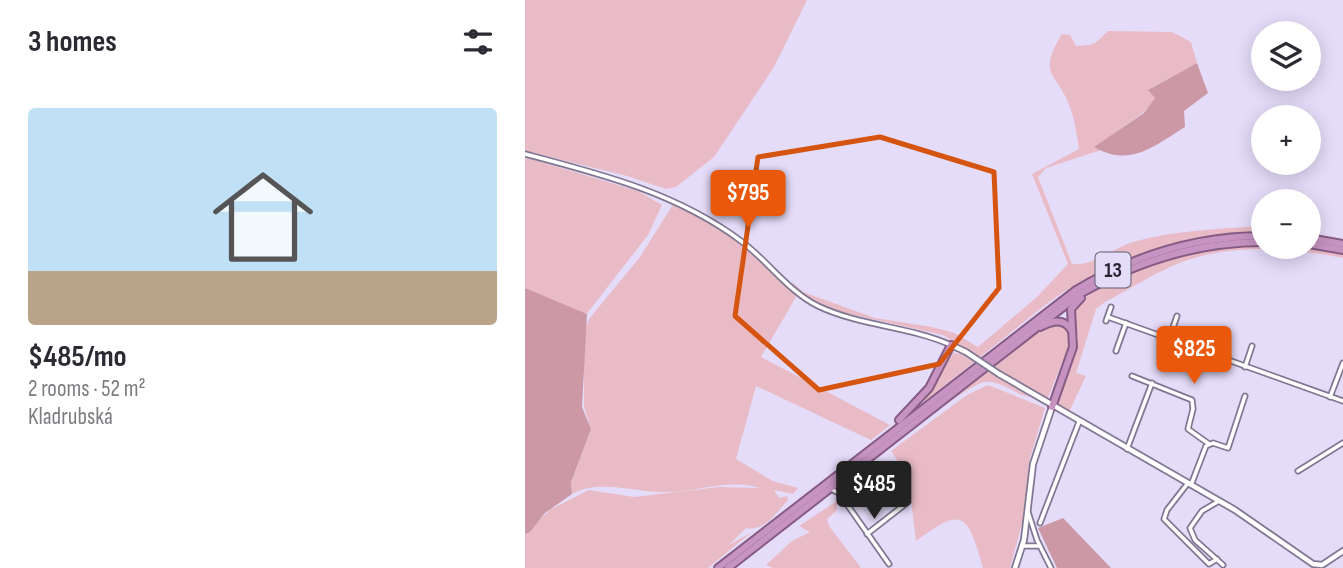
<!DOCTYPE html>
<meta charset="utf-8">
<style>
:root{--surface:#fff;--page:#f2f2f3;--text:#2b2b33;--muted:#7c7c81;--line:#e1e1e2;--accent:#ea580c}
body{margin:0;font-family:"Sofia Sans Condensed",sans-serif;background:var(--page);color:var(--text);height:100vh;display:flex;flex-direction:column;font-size:26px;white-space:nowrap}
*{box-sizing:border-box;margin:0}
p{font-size:23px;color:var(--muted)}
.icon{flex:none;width:38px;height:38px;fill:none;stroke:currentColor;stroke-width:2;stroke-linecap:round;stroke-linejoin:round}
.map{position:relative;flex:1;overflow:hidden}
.side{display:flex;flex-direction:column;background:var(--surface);width:525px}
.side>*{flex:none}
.controls{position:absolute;left:726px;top:21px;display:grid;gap:14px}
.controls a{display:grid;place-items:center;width:70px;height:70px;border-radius:50%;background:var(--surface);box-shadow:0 4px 18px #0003;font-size:35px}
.price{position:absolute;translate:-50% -60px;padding:0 16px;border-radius:7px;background:var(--accent);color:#fff;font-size:23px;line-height:46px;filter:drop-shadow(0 2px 4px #0008)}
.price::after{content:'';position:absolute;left:50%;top:42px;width:21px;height:16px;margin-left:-10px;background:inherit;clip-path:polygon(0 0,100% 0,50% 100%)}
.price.on{background:#222;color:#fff}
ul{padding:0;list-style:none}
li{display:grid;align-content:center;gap:14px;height:371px;padding:0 28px}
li+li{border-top:2px solid var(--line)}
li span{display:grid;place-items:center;height:217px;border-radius:7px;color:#555}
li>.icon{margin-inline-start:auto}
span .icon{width:126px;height:126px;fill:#fffc;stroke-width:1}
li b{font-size:30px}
h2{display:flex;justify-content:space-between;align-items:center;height:84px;padding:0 28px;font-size:30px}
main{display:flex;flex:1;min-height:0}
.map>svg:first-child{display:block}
.green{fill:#e9bbc6}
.forest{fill:#cc98a5}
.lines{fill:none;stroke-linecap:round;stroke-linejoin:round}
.minor-casing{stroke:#807892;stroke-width:7}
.tertiary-casing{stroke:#807892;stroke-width:8}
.trunk-casing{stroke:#875c84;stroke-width:10}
.minor{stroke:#fff;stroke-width:3.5}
.tertiary{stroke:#fff;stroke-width:4.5}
.trunk{stroke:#c794c2;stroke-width:6}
.tertiary-bridge-casing{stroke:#807892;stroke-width:8;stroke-linecap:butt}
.tertiary-bridge{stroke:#fff;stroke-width:4.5}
.marked{fill:none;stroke:#d55410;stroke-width:5;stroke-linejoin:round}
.labels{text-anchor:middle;stroke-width:7;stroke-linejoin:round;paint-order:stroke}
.shield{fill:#e5dcf9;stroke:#615c6c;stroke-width:2}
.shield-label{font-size:21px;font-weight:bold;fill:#292530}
</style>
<main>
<section class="side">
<h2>3 homes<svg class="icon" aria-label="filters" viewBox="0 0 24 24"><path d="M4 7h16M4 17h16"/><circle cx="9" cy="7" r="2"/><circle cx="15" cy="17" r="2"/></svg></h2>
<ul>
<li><span style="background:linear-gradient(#bfe0f5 75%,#b9a48a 0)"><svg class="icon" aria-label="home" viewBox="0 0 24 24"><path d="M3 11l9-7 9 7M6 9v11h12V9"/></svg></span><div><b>$485/mo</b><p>2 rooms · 52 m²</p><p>Kladrubská</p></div></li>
</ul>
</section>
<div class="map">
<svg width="818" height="568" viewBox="0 0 818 568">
<rect width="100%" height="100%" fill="#e5dcf9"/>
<g class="green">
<polygon points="0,0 282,0 249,67 189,157 151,187 141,189 102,176 0,151"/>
<path d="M583 31 647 32 666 42 672 63 624 89 631 98 619 112 570 147 576 150 521 168 513 177 547 264C566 267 590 247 608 242 650 230 695 229 738 226V232C675 235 614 248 558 280 521 301 489 331 455 357L418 335 306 310C290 303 275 296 266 281L278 292 350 318 407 327 429 333 453 347 512 297 543 264 507 174 554 149C552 136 550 122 546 110 534 72 510 78 537 34L545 35 551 46C572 45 569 44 583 31Z"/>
<polygon points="0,157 113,191 137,205 123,235 60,316 0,288"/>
<path d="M149 203 213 241 269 292 271 297 236 357 365 425 346 440 231 386 211 459 248 481 273 488 268 494 249 490 254 498 262 496 263 500C252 511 241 532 221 528L204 545 227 532 183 568H0V534L26 509 64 490 109 497 194 487 235 488C203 478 170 493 138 492 108 492 74 479 47 494L46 482 66 429 59 407V334L64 319 115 257Z"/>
<path d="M738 245 778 247 818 254V258C767 247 706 244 657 262 631 272 605 289 580 302L571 309 551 373 561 376 543 414 535 409 533 403 553 338 548 312C576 268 688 246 738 245Z"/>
<polygon points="537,323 545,333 545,343 523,398 518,398 467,365 522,325"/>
<polygon points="428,353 436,354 449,362 399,402"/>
<path d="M461 370 506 397C491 396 477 380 460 382 438 385 338 470 315 489L311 488Z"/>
<path d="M463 385 520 408 505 458 498 519 485 568H458C443 514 438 505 391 541L386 501 365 470 374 463 366 451 442 395Z"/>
<polygon points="312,501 312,510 302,519 304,526 336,568 248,568 241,565 267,541 285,532 274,526"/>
</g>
<g class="forest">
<path d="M672 63 683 93 659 111 660 127C629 146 605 168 569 147L619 113 630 98 623 90Z"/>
<polygon points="0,288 62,314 57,407 66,429 46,482 47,494 20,513 5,532 0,534"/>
<polygon points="538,518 586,568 532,568 513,528"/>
</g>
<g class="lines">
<g class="minor-casing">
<g id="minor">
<path d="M0 154C76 174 152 193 216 241 242 260 264 292 293 306 335 326 383 326 426 345"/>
<polyline points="583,317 818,401"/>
<polyline points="581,321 586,307"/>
<polyline points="644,339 652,316"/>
<polyline points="591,351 601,323"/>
<polyline points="682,353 689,332"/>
<polyline points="720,367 727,346"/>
<polyline points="607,376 667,400 668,409 663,429 684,444"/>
<polyline points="805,397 818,363"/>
<polyline points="602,449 627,383"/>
<polyline points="773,471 818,443"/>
<polyline points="663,483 642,510 639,519 684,564 692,559"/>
<polyline points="666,485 681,446 688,443 703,448 720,396"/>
<polyline points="306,489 314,493 364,564"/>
<polyline points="694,501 677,511 665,528 670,540 698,565"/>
<polyline points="503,512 512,540 526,568"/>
<polyline points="515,523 554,422"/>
<polyline points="342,534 383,502"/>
<polyline points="497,546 514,546"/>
</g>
</g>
<g class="tertiary-casing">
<g id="tertiary">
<polyline points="426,345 441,352"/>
<polyline points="474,374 710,510 788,564 797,565 818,551"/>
<polyline points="490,568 499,540 508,464 527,407"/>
</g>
</g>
<g class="trunk-casing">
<g id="trunk">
<polyline points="784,238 818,244"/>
<polyline points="784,244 818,250"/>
<path d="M515 327C527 321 539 317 547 331"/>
<polyline points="527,407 548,347 546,309 556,298"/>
<polyline points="374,420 404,388 426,345"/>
<path d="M193 568 551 290C608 256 672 236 738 236"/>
<path d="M203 568 555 294C611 262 673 242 738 242"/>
</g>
</g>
<use href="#minor" class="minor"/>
<use href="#tertiary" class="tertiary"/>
<use href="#trunk" class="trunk"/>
<g class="tertiary-bridge-casing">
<polyline id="tertiary-bridge" points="441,352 474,374"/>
</g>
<use href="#tertiary-bridge" class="tertiary-bridge"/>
</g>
<path class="marked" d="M355 137 469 172 474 288 414 364 294 390 210 316 233 157Z"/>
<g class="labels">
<rect class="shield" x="570.5" y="252.5" width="35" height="35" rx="5"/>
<g class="shield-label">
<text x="588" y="277">13</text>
</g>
</g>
</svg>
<div class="controls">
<a><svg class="icon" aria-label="layers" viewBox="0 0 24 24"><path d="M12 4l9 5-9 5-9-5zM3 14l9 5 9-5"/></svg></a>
<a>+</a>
<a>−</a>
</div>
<b class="price" style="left:223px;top:230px">$795</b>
<b class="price" style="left:669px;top:386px">$825</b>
<b class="price on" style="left:349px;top:521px">$485</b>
</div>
</main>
